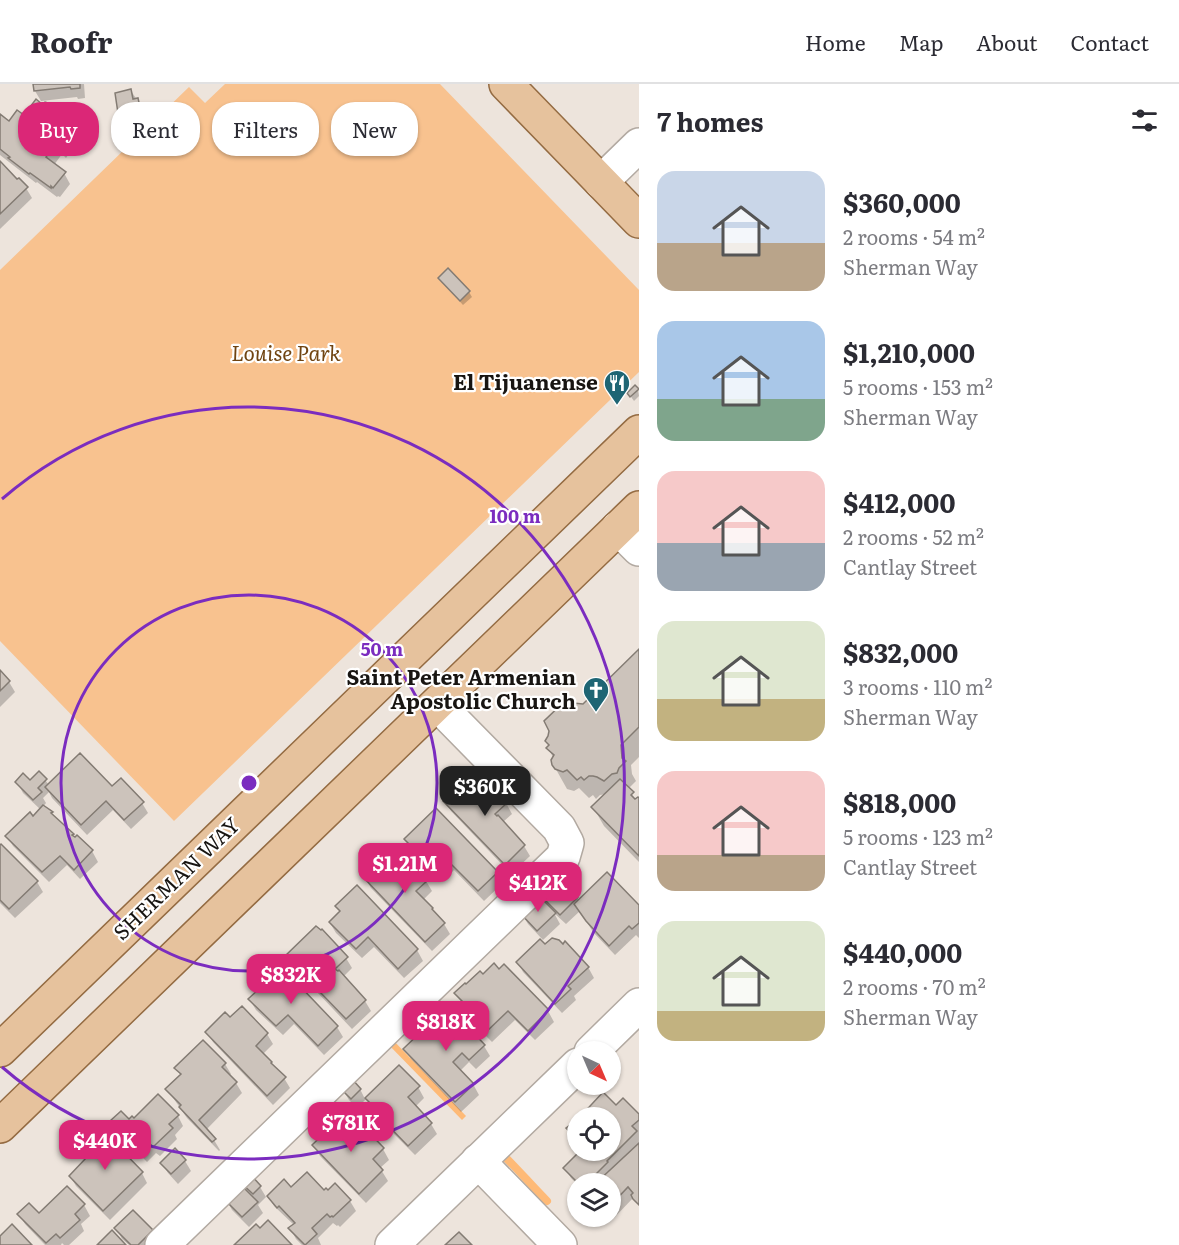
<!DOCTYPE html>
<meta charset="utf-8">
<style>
:root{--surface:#fff;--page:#f7f7f7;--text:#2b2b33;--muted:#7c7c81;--line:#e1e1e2;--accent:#db2777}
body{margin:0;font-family:Literata,serif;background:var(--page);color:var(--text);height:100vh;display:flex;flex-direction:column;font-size:22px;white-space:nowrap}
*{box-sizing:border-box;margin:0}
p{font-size:20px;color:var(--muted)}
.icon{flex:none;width:33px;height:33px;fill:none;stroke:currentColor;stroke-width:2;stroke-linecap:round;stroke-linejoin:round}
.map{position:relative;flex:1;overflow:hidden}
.panel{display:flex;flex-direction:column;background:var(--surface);width:540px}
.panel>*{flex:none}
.hud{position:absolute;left:18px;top:18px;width:531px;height:54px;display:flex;gap:12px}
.needle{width:39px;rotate:136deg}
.fabs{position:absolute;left:567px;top:957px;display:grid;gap:12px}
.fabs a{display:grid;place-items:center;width:54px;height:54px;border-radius:50%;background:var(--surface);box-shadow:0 2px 4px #0004;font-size:30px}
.price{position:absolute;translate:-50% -51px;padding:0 14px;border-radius:12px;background:var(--accent);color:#fff;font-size:20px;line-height:39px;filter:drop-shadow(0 2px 3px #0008)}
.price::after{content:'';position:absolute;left:50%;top:36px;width:18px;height:14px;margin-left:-9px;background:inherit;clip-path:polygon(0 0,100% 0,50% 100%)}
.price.active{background:#222;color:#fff}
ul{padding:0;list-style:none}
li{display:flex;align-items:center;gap:18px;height:150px;padding:0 18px}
li span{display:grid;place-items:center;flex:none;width:168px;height:120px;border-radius:18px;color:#555}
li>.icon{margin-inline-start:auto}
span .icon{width:72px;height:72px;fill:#fffc;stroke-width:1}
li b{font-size:26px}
h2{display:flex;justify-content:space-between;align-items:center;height:72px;padding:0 18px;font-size:26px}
.pill{padding:0 21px;border-radius:24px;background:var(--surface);box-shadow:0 2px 4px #0004;font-size:21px;line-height:54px}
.pill.active{background:var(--accent);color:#fff}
header{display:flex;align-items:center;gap:36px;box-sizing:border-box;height:84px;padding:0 30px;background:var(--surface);border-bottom:2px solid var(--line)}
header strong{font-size:28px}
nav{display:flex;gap:33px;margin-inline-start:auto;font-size:21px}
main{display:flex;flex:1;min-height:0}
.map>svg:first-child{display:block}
.green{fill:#f8c28f}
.water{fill:#feba77}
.shadow{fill:#0003}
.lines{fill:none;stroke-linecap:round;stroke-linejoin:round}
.stream{stroke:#feba77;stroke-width:8}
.building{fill:#ccc3bb;stroke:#837b73;stroke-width:1.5}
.minor-casing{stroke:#b2a9a1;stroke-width:36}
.major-casing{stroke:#946b42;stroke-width:36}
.minor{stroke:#fff;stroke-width:33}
.major{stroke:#e6c29d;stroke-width:33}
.ring{fill:none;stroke:#7b2cbf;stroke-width:3}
.labels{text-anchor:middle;stroke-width:4.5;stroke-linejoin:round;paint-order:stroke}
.park-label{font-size:21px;font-style:italic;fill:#704411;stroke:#fff}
.poi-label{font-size:21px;font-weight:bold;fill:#181512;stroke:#fff;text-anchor:end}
.street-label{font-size:21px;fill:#181512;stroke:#fff}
.centre{fill:#7b2cbf;stroke:#fff;stroke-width:3}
.ring-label{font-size:18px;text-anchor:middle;font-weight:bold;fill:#7b2cbf;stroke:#fff;stroke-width:4.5;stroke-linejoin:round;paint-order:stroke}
</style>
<header>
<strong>Roofr</strong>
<nav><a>Home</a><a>Map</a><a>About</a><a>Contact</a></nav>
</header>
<main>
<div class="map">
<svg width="639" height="1161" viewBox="0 0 639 1161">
<rect width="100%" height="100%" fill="#ede4dc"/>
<polygon class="green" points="225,0 440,0 639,206 639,288 174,737 0,557 0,186 189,3 205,19"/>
<polygon class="water" points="391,954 466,1032 462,1036 386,958"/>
<g class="shadow">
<polygon points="35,0 84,0 85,14 78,15 77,13 41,17 35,7"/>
<polygon points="131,7 144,26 145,33 138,34 138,37 125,39 119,28"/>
<polygon points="43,23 77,35 83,45 81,49 82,52 66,74 62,70 54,81 64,89 70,100 60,113 58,112 57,113 37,98 36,99 0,71 0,32 9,39 24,33"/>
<polygon points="0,79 26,104 32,114 0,145"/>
<polygon points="440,194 469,208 472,213 463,221 443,199"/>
<polygon points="638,306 639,312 634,317 629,310"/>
<polygon points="639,567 639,673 631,681 632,690 636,697 628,705 636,716 639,716 639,778 604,742 593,723 606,710 600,711 596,715 593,711 589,714 579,704 574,707 567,705 553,680 554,675 548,664 573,621 583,621"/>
<polygon points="0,588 9,598 15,608 0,623"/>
<polygon points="45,696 49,701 112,704 142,719 148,729 131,745 113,726 87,751 52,714 49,708 43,714 46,719 43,723 51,729 55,735 72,751 75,755 77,753 92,767 98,778 80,795 67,781 49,798 13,762 7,752 33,734 41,726 23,709 17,698 30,698"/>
<polygon points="469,704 506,719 512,730 503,738 524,762 530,772 511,790 451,727 445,717"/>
<polygon points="406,755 497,789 503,799 484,817 454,786 443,797 430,783 428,785 416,772"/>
<polygon points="0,763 37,798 43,808 15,834 0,819"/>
<polygon points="365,794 426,797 432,807 423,816 444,840 450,850 432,867 371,804"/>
<polygon points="357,803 417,866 423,877 404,894 374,863 362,874 336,849 330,839 341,829 337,823"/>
<polygon points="543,813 577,813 579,817 639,823 639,854 636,851 615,871 593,848 580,827 566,840 554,829 560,840 543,856 528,840 522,830 549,823"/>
<polygon points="545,862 588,883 594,894 574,912 576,916 562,929 523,888 518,878"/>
<polygon points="285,873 346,874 352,884 343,893 365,917 371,927 352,945 298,888 297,889 291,883"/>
<polygon points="504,883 548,927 554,938 535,956 515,936 492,958 468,934 463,924 464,922 456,910 483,892 499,887"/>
<polygon points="250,916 337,943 343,953 324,971 294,940 283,951 256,926"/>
<polygon points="242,924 267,950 273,960 263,970 284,994 290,1004 273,1021 213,958 207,948 230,935"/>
<polygon points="432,935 484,962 490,972 476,985 469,978 460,987 473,1000 479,1011 461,1028 411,975 405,965 431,957 440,948"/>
<polygon points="225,980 231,990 229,992 236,999 242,1009 206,1046 214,1056 220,1066 219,1067 187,1034 167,1005 181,992 176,984"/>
<polygon points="399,984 418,1003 424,1014 415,1023 431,1040 437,1050 415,1071 378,1034 367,1014 357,1024 349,1016 343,1006 360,1005 365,1015"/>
<polygon points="616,1023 639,1032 639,1122 634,1113 612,1136 608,1132 610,1132 610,1100 578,1100 578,1101 571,1094 565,1084 610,1066"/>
<polygon points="178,1032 183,1042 175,1051 177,1055 160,1072 156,1069 147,1078 118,1048 112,1038 129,1037"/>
<polygon points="350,1032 383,1065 389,1076 380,1084 388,1097 366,1119 320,1072 314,1062 333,1048"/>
<polygon points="578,1036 578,1059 568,1045"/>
<polygon points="83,1070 142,1089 147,1099 110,1136 76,1102 70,1092 87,1076"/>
<polygon points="185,1077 191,1087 178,1100 168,1089 162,1079"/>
<polygon points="249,1091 260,1103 266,1113 258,1121 263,1129 249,1143 232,1126 226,1115"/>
<polygon points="67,1104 84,1121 90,1132 81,1140 84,1147 69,1161 64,1161 62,1159 61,1161 45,1161 25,1140 19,1130 39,1131"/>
<polygon points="291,1106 324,1108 350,1117 356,1127 340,1143 338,1141 337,1142 333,1139 318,1154 321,1161 302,1161 296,1155 290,1144 294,1141 274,1122 268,1112"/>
<polygon points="116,1144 152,1147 158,1157 154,1161 129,1161 122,1155"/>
</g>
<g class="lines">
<path class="stream" d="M499 1067C516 1083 531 1101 547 1117"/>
</g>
<g class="building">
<polygon points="33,0 80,0 80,4 71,5 70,3 34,7"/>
<polygon points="131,5 133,15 138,14 140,23 133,24 133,26 118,29 115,9"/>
<polygon points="36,15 43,21 45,18 66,24 79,34 75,39 77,40 60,64 55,61 46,73 66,88 53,104 51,102 51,104 30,89 29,90 8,74 10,73 0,65 0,30 9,37 17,26 24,31"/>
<polygon points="0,77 17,95 19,94 28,103 0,130"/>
<polygon points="448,184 470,207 460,217 438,194"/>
<polygon points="635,301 639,305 630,313 627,309"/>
<polygon points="639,565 639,643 621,661 622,674 626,677 619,684 617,689 612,690 604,697 597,693 593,692 589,692 584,696 581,693 577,696 567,686 563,688 555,685 552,681 551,676 554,671 546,664 549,661 545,657 548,652 549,647 544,637 567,615 573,619 583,620"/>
<polygon points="0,586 10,597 0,607"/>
<polygon points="80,669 112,702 121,694 144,718 124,736 106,717 81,741 45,703"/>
<polygon points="39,687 47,695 38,704 42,708 33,716 15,698 23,689 30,696"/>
<polygon points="481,691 507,719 495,730 497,732 498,731 525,761 505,781 443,717 465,697 469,702"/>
<polygon points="620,695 634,708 631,711 635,715 638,713 639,714 639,772 591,723"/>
<polygon points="43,721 53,728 51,729 74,750 72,751 75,753 77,751 93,766 74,786 60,772 42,788 5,752 30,728 33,732"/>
<polygon points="436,724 498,788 478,807 448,777 436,788 423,774 422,776 408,761 409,760 404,755"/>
<polygon points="1,760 38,797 9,825 0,816 0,761"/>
<polygon points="402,768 428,796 416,807 433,824 432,825 445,839 425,858 363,793 375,782 377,784 386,775 390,779"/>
<polygon points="607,788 639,821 639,839 632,845 629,842 609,862 586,837 574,820"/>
<polygon points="560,794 578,813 560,831 541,812"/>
<polygon points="357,801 418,865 398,885 368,853 356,865 329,838 340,827 335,822"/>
<polygon points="538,811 556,829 537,847 520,829"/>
<polygon points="316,842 321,846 322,845 348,873 335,885 338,887 339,886 366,916 346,935 291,878 290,879 284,873"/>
<polygon points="552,854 559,856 563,860 565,857 589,883 568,902 571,905 555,920 516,878 540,855 545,860"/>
<polygon points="277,878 338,942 318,962 288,931 276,942 248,915 260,904 257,900 265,892 263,891"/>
<polygon points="494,879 499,885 504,880 549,926 528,947 508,927 485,949 461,924 465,920 454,909 465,899 466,900 480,887 483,890"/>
<polygon points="446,920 485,961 469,976 462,969 453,978 474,1000 455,1018 403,965 423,946 431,955 440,946 430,935"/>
<polygon points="242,922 268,949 256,962 272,978 271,979 286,993 267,1012 205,948 225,928 230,933"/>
<polygon points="203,956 226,979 222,983 237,998 199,1036 216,1055 212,1058 179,1023 181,1021 165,1005 181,990 174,984"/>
<polygon points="399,981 420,1002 408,1013 432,1039 408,1062 370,1023 372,1021 365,1014"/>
<polygon points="352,995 361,1005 351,1015 342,1006"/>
<polygon points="603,1008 616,1021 623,1014 639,1030 639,1036 632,1042 637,1047 607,1077 608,1078 586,1100 579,1100 563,1084 581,1066 610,1066 610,1034 579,1034"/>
<polygon points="158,1010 179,1031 169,1040 173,1044 153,1063 150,1060 140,1069 110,1037 121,1027 129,1035 132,1032 134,1034"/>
<polygon points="350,1029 384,1064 373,1075 383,1086 359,1110 312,1061 331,1043 333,1046"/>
<polygon points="578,1035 578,1056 566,1044"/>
<polygon points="103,1047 143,1088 103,1127 69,1092 86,1074 81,1069"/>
<polygon points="639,1059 639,1121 633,1115 631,1111 633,1109 628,1103 610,1122 610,1100 595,1100"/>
<polygon points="175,1064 186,1076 171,1090 160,1079"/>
<polygon points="307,1088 324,1106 326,1104 328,1106 335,1099 351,1116 333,1133 332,1132 330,1133 327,1130 312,1144 317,1150 305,1161 288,1144 295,1139 279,1122 277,1124 267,1112 284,1095 291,1103"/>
<polygon points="249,1089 261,1102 253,1110 240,1098"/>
<polygon points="240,1100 258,1118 242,1133 224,1115"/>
<polygon points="67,1102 85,1120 75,1130 80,1136 60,1154 56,1150 46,1159 17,1130 29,1119 39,1129"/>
<polygon points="133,1126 153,1146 138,1161 131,1161 114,1144"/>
<polygon points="268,1136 292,1161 234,1161 256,1140 260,1144"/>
<polygon points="12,1140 32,1161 0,1161 0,1152"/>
<polygon points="112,1146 126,1161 97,1161"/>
<polygon points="459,1148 472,1161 445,1161"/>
</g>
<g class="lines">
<g class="minor-casing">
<g id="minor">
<polyline points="601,98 639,61"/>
<polyline points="618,444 639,465"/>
<polyline points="591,968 639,921"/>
<polyline points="478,1077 560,1161"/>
<polyline points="162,1161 563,773 567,759 559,744 437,620"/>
<polyline points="392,1161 578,981"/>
</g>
</g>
<g class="major-casing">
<g id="major">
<polyline points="506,0 639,137"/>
<polyline points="0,966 639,348"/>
<polyline points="0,1042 639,424"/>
</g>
</g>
<use href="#minor" class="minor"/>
<use href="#major" class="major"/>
</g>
<g class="ring">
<circle cx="249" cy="699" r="188"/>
<path d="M2 415A376 376 0 1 1 2 983"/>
</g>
<defs>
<g id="restaurant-pin" transform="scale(1.35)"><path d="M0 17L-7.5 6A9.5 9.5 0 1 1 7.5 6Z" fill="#1e6574" stroke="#fff"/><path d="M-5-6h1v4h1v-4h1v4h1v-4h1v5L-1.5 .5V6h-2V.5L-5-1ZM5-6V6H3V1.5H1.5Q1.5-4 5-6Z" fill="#fff"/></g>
<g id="church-pin" transform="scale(1.35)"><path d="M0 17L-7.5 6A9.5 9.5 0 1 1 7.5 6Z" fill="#1e6574" stroke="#fff"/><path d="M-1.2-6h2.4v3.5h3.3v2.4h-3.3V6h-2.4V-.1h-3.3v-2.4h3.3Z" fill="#fff"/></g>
</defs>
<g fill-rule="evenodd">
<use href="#restaurant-pin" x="617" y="299"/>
<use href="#church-pin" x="596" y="606"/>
</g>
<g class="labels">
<g class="park-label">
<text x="286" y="277">Louise Park</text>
</g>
<g class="poi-label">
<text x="598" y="306">El Tijuanense</text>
<text x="576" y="601">Saint Peter Armenian<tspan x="576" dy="24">Apostolic Church</tspan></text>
</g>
<g class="street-label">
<text transform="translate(177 795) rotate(-44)" y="7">SHERMAN WAY</text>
</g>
</g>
<circle cx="249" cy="699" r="9" class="centre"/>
<g class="ring-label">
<text x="515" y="439">100 m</text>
<text x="382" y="572">50 m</text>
</g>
</svg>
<div class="fabs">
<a><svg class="needle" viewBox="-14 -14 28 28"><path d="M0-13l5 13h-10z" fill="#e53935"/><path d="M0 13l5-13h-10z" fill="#7c7c81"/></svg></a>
<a><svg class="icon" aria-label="locate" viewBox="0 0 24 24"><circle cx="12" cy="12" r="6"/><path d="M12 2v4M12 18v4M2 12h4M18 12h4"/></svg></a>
<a><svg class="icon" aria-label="layers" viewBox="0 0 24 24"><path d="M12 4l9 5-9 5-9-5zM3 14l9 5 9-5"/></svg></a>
</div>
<b class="price active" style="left:485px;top:733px">$360K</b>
<b class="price" style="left:405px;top:810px">$1.21M</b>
<b class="price" style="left:538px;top:829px">$412K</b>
<b class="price" style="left:291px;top:921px">$832K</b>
<b class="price" style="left:446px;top:968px">$818K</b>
<b class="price" style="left:351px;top:1069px">$781K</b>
<b class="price" style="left:105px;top:1087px">$440K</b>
<div class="hud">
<a class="pill active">Buy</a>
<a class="pill">Rent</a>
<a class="pill">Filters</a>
<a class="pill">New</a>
</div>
</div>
<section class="panel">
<h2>7 homes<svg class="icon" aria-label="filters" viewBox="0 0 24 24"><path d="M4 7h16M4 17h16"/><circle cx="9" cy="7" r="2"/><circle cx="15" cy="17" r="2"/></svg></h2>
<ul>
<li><span style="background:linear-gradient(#c9d6e8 60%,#b9a48a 0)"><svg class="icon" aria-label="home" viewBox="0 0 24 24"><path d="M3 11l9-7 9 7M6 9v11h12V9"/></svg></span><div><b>$360,000</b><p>2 rooms · 54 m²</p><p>Sherman Way</p></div></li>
<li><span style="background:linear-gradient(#a9c7e8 65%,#7fa58c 0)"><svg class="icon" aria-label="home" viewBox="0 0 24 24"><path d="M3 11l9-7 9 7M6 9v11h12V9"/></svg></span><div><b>$1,210,000</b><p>5 rooms · 153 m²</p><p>Sherman Way</p></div></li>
<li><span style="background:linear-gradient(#f6c9c9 60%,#9aa5b1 0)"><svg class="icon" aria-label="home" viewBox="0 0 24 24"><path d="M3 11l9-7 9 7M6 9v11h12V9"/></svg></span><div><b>$412,000</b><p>2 rooms · 52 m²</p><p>Cantlay Street</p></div></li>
<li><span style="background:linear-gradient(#dfe7d0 65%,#c2b280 0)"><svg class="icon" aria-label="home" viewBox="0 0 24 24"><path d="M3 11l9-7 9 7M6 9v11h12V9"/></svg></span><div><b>$832,000</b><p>3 rooms · 110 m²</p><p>Sherman Way</p></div></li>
<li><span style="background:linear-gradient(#f6c9c9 70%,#b9a48a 0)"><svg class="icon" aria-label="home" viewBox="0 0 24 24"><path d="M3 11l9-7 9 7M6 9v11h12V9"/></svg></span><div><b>$818,000</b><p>5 rooms · 123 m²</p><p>Cantlay Street</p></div></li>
<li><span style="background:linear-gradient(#dfe7d0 75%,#c2b280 0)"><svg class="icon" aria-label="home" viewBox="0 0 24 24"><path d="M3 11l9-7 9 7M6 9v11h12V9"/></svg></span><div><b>$440,000</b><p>2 rooms · 70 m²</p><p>Sherman Way</p></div></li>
</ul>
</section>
</main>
